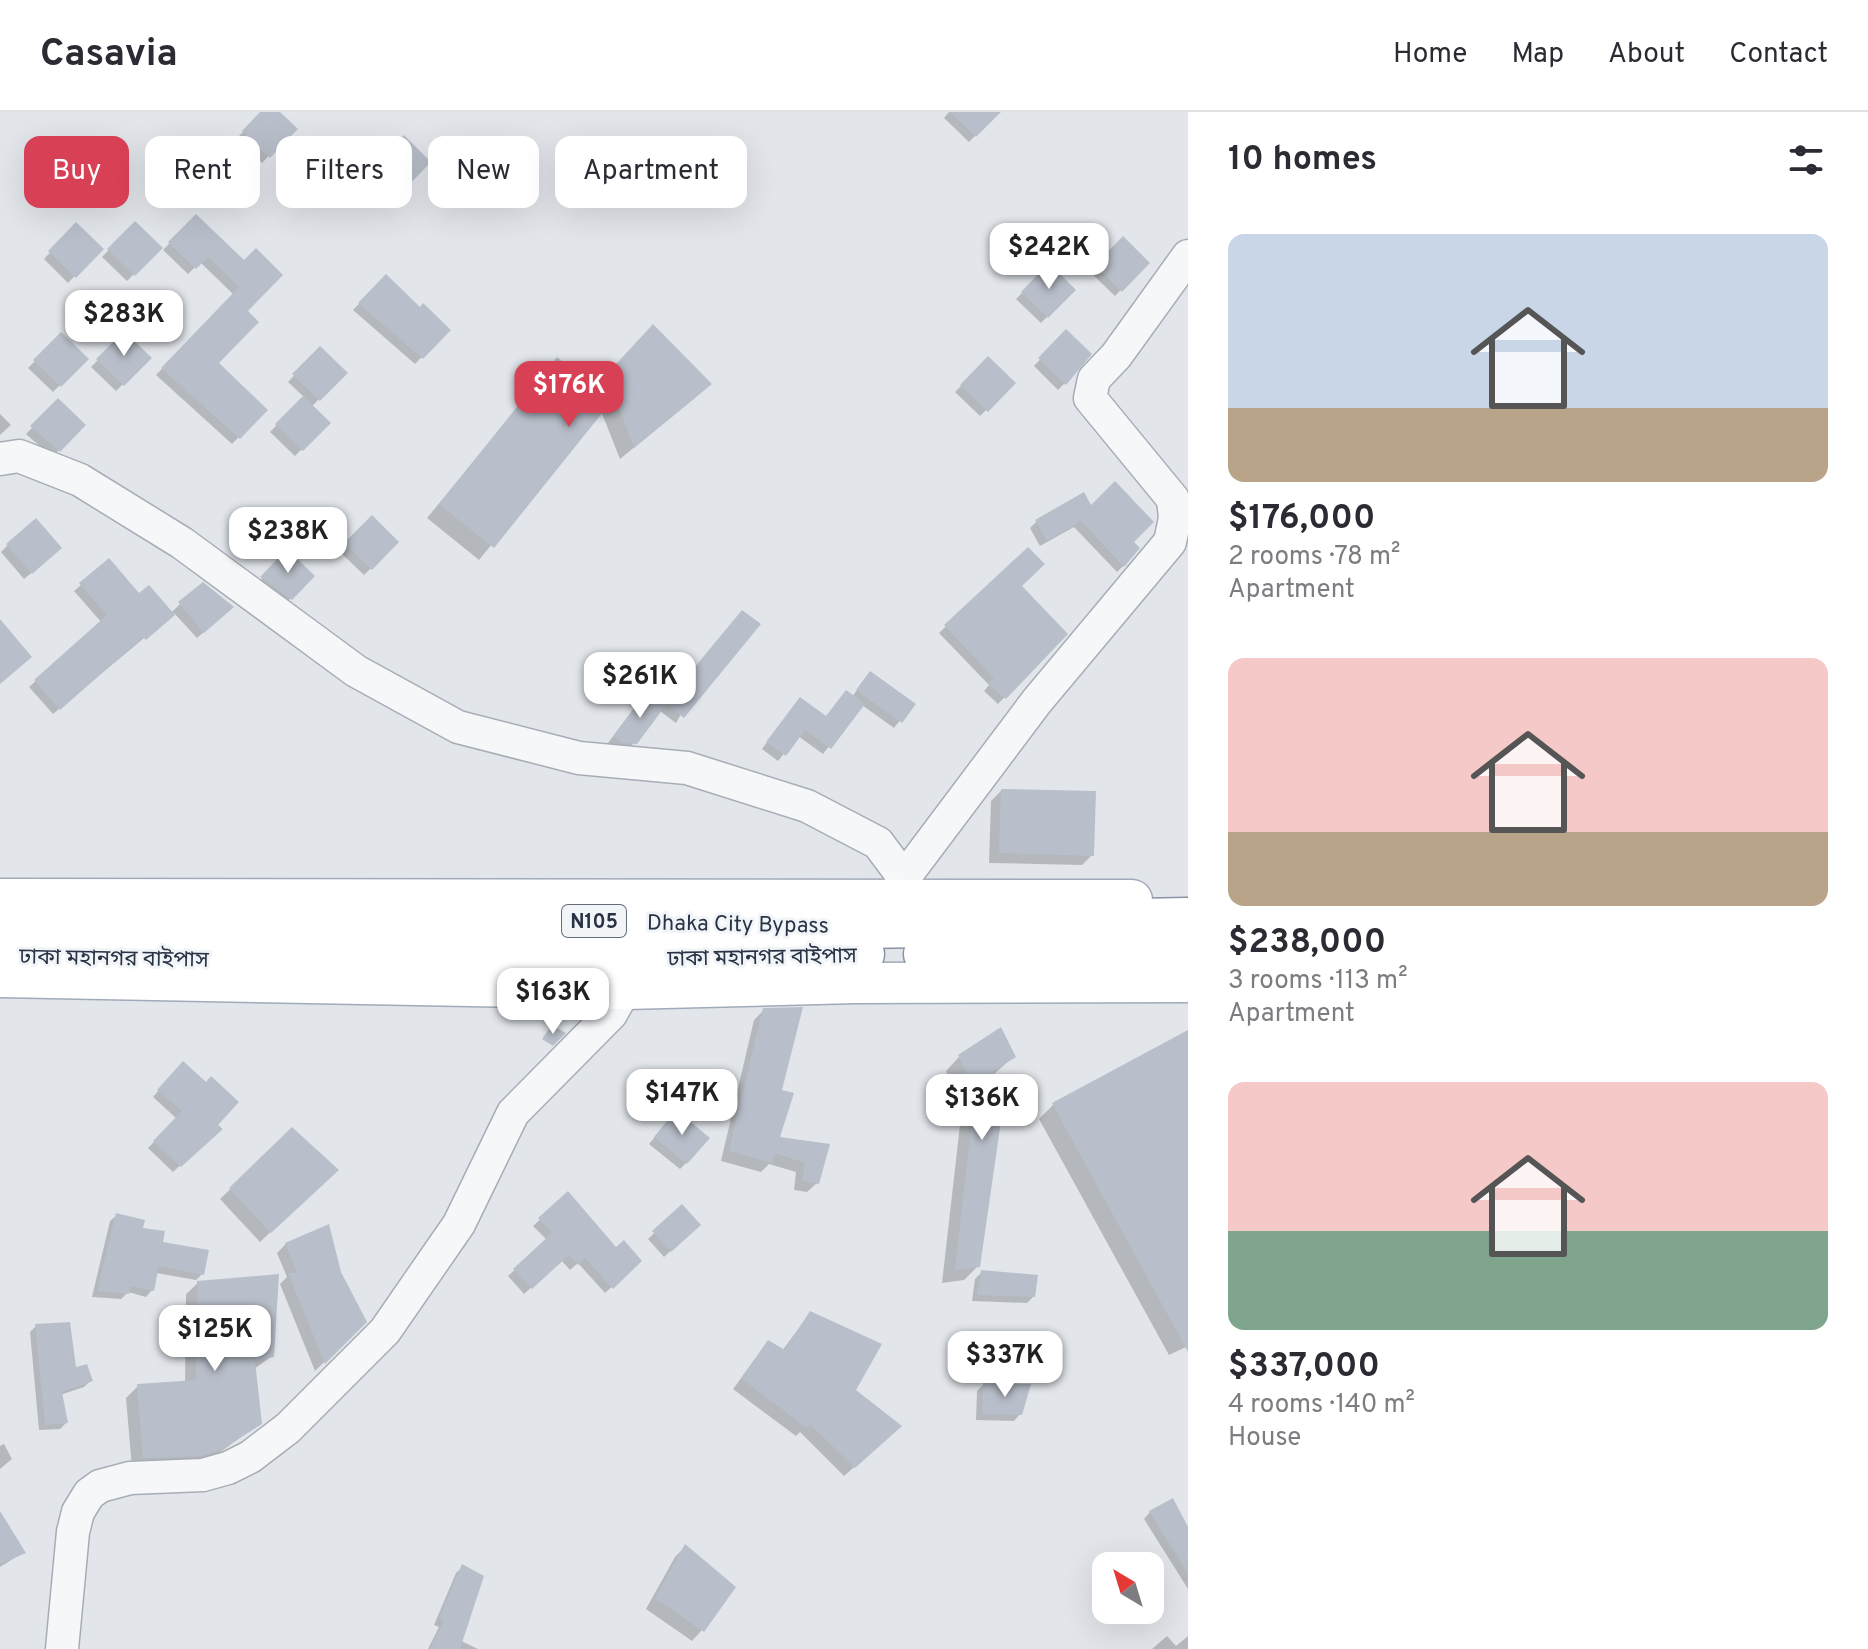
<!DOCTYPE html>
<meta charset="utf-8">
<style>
:root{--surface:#fff;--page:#f2f2f3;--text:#2b2b33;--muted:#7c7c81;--line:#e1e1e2;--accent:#d84055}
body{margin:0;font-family:Overpass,"Noto Sans Bengali",sans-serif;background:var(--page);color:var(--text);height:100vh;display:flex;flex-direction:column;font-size:30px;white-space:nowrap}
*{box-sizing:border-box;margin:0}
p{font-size:26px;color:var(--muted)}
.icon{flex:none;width:44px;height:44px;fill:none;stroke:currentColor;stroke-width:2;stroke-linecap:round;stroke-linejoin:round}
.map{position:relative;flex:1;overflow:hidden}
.details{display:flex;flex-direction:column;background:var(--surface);width:680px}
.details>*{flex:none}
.guide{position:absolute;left:24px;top:24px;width:760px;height:72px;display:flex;gap:16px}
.needle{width:52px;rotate:322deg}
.tools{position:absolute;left:1092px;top:1440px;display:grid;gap:16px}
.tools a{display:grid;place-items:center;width:72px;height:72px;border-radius:16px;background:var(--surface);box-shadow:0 8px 32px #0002;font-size:40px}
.price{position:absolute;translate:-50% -68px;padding:0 18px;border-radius:16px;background:#fff;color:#222;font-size:26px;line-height:52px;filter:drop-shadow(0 2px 4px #0008)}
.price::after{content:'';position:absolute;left:50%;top:48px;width:24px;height:18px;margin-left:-12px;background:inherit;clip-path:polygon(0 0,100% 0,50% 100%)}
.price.selected{background:var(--accent);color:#fff}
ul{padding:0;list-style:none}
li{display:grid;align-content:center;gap:16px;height:424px;padding:0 40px}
li span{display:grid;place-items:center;height:248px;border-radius:16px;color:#555}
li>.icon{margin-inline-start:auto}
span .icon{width:144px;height:144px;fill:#fffc;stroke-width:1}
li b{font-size:34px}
h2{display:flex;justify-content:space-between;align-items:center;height:96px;padding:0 40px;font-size:34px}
.tag{padding:0 28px;border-radius:16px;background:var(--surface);box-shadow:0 8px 32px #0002;font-size:28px;line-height:72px}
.tag.selected{background:var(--accent);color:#fff}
header{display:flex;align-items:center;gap:48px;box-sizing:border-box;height:112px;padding:0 40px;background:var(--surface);border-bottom:2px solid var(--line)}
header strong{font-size:38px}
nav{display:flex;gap:44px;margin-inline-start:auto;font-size:28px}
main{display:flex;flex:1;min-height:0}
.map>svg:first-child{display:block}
.shadow{fill:#0003}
.building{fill:#b9bfca}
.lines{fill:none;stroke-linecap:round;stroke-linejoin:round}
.minor-casing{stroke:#a7adb6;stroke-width:35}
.major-casing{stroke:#a1aab8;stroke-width:43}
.highway-casing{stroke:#8893a3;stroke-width:47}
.minor{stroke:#f5f7f9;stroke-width:32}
.major{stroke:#fff;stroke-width:40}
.highway{stroke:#fff;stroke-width:44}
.labels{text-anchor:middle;stroke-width:6;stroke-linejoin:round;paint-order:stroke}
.shield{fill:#f2f5f8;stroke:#656d7b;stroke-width:2}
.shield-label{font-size:20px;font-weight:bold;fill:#293345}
.street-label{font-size:22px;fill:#293345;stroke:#f2f5f8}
</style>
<header>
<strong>Casavia</strong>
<nav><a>Home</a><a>Map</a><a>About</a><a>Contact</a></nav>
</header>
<main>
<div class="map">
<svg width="1188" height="1537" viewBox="0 0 1188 1537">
<rect width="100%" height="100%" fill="#e2e6eb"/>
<g class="shadow">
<polygon points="263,0 277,0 295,17 262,51 237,26"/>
<polygon points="949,0 998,0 969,30 944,6"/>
<polygon points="404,26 428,50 396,83 371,59"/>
<polygon points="196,104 244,151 245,199 216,251 265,298 232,332 156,263 234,183 200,150 188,162 163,138"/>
<polygon points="135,111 160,136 127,169 102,145"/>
<polygon points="76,113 101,137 68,171 44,147"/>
<polygon points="1123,127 1147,151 1115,184 1090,160"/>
<polygon points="1049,154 1073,178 1041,211 1016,187"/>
<polygon points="386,165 420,198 448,218 415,252 353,198"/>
<polygon points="1066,220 1065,271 1058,278 1034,254"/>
<polygon points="124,222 149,246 116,279 91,255"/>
<polygon points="61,223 86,247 53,280 28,256"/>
<polygon points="320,236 345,261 311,295 328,311 295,344 270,320 304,285 288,270"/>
<polygon points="988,247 1013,271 980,304 955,280"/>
<polygon points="557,248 594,278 696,285 620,347 601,299 479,448 427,406"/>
<polygon points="58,289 83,313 52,345 26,322"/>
<polygon points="0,302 11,313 0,323"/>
<polygon points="1091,396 1131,430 1123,454 1117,460 1074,415 1040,434 1030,416 1036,410"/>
<polygon points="372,406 397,430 364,463 339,439"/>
<polygon points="8,433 53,443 24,467 1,440"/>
<polygon points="1028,438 1020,474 1066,522 998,592 984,579 989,573 939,521"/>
<polygon points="287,440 313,464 284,493 256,473"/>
<polygon points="109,449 139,484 172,500 180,492 225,502 197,526 174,501 53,602 29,575 102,511 74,479"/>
<polygon points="736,507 676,611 660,599 628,638 615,637 608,631 641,588 664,594"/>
<polygon points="864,568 913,592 894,616 862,593 823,642 798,624 778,649 762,637 794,594 825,606 852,585"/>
<polygon points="1001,679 1092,743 1082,753 989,751 991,689"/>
<polygon points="764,898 780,980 778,1026 828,1034 817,1071 807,1080 794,1078 796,1060 769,1052 761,1060 721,1049 754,908"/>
<polygon points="1188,920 1188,1234 1169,1243 1039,1007 1053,993"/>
<polygon points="959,945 1013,945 993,963 978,1154 964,1168 942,1171 962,995 946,959"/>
<polygon points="177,958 220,1017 173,1060 148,1036 177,1007 153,985"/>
<polygon points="670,1007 686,1051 680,1057 649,1032"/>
<polygon points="292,1018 326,1068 260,1130 220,1087"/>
<polygon points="568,1082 616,1138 640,1149 605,1181 578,1151 570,1158 561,1148 524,1182 508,1164 547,1128 533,1114"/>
<polygon points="682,1095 698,1113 664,1145 648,1127"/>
<polygon points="117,1103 161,1131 202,1162 196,1168 156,1161 152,1178 146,1185 128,1180 121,1187 92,1185 110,1109"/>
<polygon points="286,1132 339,1161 365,1210 315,1259 280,1172 287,1165 277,1141"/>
<polygon points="982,1160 1034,1184 1027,1191 972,1189 975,1167"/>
<polygon points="198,1171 272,1244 254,1257 260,1311 208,1349 132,1357 126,1286 138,1274 185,1270 186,1182"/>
<polygon points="810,1201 853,1278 890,1324 844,1364 800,1320 796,1324 733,1277 768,1230 782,1239"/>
<polygon points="36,1214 74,1257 90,1269 84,1275 60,1283 66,1311 60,1317 39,1318 30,1220"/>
<polygon points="983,1273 1020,1302 1014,1309 976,1308 977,1279"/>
<polygon points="4,1332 12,1347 0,1357 0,1334"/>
<polygon points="1150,1400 1188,1419 1188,1477 1144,1407"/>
<polygon points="0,1403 24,1440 0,1455"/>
<polygon points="685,1435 702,1518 692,1529 646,1497 675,1445"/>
<polygon points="463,1455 461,1529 478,1537 428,1537 439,1515 434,1513 456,1461"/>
<polygon points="1167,1524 1176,1534 1188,1524 1188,1537 1152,1537"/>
</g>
<g class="building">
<polygon points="260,0 280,0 298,17 270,46 242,19"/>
<polygon points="950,0 1001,0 976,25"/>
<polygon points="404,23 431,50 403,79 376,52"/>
<polygon points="196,102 244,148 256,136 283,163 248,199 259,210 219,251 268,298 240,327 161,256 239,175 208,145 196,157 168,130"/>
<polygon points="135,109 163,136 135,164 107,137"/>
<polygon points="76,110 104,137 76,166 48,139"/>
<polygon points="1123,124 1150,151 1122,180 1095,153"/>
<polygon points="1049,151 1076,178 1048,206 1021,180"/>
<polygon points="386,162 420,195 423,191 451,218 423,247 358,191"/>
<polygon points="653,212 712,272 634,336 615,285 494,436 439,392 557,245 594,276"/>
<polygon points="1066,217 1092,242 1066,273 1038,246"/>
<polygon points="124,219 152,246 124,274 96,247"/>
<polygon points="61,220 89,247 61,275 33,248"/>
<polygon points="320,234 348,261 320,289 292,262"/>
<polygon points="988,244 1016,271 988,300 960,273"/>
<polygon points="303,284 331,311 303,339 275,312"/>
<polygon points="58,286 86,313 60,340 30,314"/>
<polygon points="1115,369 1154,410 1134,430 1140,436 1124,455 1081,409 1047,429 1035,408 1084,380 1091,393"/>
<polygon points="372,403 399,430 372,458 344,431"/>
<polygon points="36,406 62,436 32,462 6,432"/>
<polygon points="1028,435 1045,452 1022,474 1068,522 1006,587 988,572 994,566 944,513"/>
<polygon points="287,437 315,464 292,488 260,465"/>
<polygon points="109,446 139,481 149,473 175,503 146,528 143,525 60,598 34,568 107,503 79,471"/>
<polygon points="203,470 234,495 204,521 178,490"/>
<polygon points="742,498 761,512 684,606 665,591"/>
<polygon points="0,507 32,545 0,572"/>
<polygon points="870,559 916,592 902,611 856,578"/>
<polygon points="846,578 865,592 831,637 805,618 786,644 766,630 800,585 826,604"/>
<polygon points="647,579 666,593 637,632 622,631 613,624"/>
<polygon points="1001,677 1096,679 1094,744 999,741"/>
<polygon points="803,895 782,978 794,981 780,1025 830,1032 819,1072 802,1069 805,1051 775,1041 772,1051 729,1039 763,896"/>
<polygon points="552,913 566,921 553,934 542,927"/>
<polygon points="1001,915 1016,945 993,959 1005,981 980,1155 955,1158 975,980 958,943"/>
<polygon points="1188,918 1188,1240 1052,991"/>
<polygon points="183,949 206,970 211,964 239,990 218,1013 223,1017 181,1055 153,1029 182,999 157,978"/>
<polygon points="676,998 710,1026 687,1052 654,1025"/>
<polygon points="292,1015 339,1058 271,1121 229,1076"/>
<polygon points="568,1079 616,1135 624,1128 642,1149 613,1177 585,1146 578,1153 569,1143 532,1177 513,1157 552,1121 538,1106"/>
<polygon points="682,1092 701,1113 671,1140 652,1119"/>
<polygon points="116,1101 145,1108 143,1116 165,1119 163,1130 209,1138 204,1163 159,1154 154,1179 131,1174 129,1182 97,1179"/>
<polygon points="329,1112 341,1160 367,1210 325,1252 288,1161 297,1161 285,1131"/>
<polygon points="981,1158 1038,1163 1035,1185 977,1183"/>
<polygon points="279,1162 274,1245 255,1249 262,1312 221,1338 200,1344 143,1346 137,1272 196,1268 197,1169"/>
<polygon points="810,1199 882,1232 856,1278 902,1314 855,1356 810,1312 807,1316 741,1266 768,1228 785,1238"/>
<polygon points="70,1210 76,1255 87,1252 93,1269 62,1280 68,1311 45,1313 35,1212"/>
<polygon points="983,1271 1031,1272 1022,1303 982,1302"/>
<polygon points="1173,1386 1188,1415 1188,1462 1149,1399"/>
<polygon points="0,1399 26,1441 0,1452"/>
<polygon points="685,1432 736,1475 704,1520 655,1486"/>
<polygon points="462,1452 484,1464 460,1537 430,1537 444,1509 439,1506"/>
</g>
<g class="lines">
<g class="minor-casing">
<g id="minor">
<polyline points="0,347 19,344 80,368 182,431 356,559 458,615 579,646 687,656 807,694 878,731 904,766 905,787"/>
<polyline points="904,766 1037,589 1170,430 1175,406 1173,387 1090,286 1094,267 1116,244 1188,144"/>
<polyline points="62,1537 73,1420 78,1400 89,1382 100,1374 130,1366 203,1363 228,1356 250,1345 288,1316 385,1219 459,1112 513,1001 611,902 625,877"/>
</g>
</g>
<g class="major-casing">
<g id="major">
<polyline points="0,787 1132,788"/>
<polyline points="0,865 625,877 855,871 1188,870"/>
</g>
</g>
<g class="highway-casing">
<g id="highway">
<polyline points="0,809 228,813 619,809 865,814 1188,808"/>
<polyline points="0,842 196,847 639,847 862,842"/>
<polyline points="926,842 1188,843"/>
</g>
</g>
<use href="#minor" class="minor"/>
<use href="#major" class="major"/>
<use href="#highway" class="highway"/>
</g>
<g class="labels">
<rect class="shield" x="562" y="793" width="64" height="32" rx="6"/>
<g class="shield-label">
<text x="594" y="816">N105</text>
</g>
<g class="street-label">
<text transform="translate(738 811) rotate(1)" y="8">Dhaka City Bypass</text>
<text transform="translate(762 844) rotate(-1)" y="8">ঢাকা মহানগর বাইপাস</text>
<text transform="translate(114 845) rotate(1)" y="8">ঢাকা মহানগর বাইপাস</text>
</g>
</g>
</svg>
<div class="tools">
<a><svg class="needle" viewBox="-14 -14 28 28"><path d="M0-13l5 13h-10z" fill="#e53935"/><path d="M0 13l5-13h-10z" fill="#7c7c81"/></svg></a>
</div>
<b class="price" style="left:1049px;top:179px">$242K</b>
<b class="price" style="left:124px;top:246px">$283K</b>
<b class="price selected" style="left:569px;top:317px">$176K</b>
<b class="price" style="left:288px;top:463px">$238K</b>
<b class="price" style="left:640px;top:608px">$261K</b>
<b class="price" style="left:553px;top:924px">$163K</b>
<b class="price" style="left:682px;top:1025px">$147K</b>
<b class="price" style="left:982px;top:1030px">$136K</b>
<b class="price" style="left:215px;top:1261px">$125K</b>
<b class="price" style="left:1005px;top:1287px">$337K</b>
<div class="guide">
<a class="tag selected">Buy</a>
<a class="tag">Rent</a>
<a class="tag">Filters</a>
<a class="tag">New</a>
<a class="tag">Apartment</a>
</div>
</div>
<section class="details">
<h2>10 homes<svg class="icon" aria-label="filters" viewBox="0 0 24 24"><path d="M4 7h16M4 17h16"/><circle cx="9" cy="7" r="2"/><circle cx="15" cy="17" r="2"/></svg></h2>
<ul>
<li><span style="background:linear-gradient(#c9d6e8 70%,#b9a48a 0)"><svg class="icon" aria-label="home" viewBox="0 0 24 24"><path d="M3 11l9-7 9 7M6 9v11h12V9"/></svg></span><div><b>$176,000</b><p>2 rooms · 78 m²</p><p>Apartment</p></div></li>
<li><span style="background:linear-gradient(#f6c9c9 70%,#b9a48a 0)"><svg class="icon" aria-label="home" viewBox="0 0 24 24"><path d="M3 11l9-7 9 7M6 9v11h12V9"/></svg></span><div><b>$238,000</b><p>3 rooms · 113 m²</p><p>Apartment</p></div></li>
<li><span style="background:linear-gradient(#f6c9c9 60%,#7fa58c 0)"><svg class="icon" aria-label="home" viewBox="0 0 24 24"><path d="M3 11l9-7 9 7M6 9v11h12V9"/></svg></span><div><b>$337,000</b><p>4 rooms · 140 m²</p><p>House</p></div></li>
</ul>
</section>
</main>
